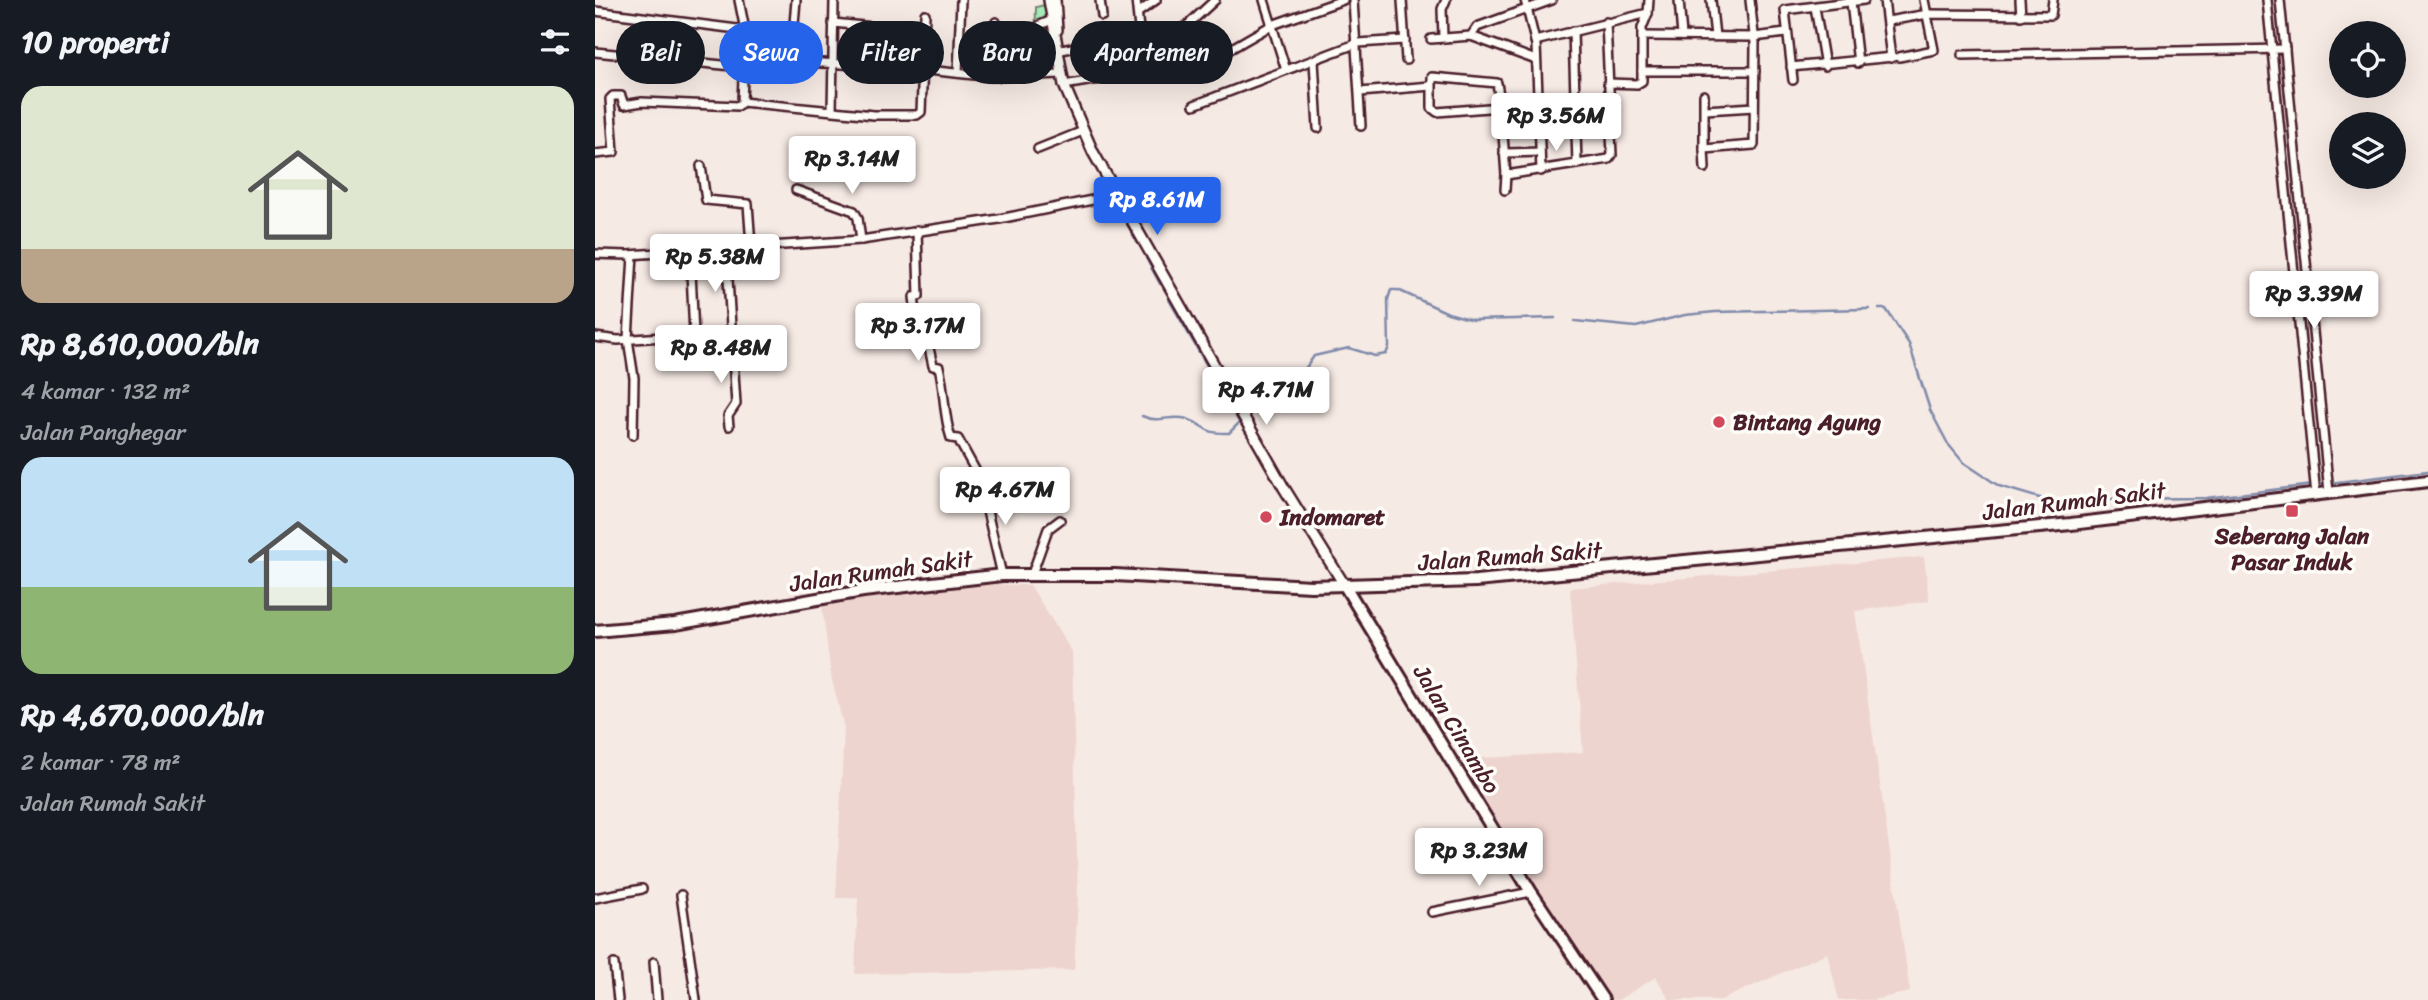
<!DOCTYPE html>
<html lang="id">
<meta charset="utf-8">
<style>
:root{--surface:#171b24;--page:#20242c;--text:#f1f3f6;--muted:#9ea1a6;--accent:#2563eb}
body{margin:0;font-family:Sriracha,sans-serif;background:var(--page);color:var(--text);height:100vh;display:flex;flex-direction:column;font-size:26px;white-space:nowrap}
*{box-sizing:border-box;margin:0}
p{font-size:23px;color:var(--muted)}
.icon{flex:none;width:38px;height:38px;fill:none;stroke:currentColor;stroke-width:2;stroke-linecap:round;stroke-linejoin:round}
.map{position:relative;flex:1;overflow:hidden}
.sheet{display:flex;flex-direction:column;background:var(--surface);width:595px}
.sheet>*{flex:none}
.top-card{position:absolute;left:21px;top:21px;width:665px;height:63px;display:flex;gap:14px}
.buttons{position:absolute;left:1734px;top:21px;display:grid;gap:14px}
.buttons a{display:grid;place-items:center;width:77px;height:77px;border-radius:50%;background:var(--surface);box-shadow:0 7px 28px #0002;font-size:35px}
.price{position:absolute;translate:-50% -60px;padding:0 16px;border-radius:7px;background:#fff;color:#222;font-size:23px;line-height:46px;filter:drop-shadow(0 2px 4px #0008)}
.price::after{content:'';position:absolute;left:50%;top:42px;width:21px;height:16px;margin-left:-10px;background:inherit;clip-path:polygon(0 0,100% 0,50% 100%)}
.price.on{background:var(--accent);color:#fff}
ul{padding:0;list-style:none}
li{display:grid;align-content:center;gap:14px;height:371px;padding:0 21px}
li span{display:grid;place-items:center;height:217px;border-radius:21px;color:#555}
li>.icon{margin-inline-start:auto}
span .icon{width:126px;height:126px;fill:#fffc;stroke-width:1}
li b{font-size:30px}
h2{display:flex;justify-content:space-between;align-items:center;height:84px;padding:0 21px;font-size:30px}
.tag{padding:0 24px;border-radius:32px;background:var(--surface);box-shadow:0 7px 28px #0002;font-size:24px;line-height:63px}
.tag.on{background:var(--accent);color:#fff}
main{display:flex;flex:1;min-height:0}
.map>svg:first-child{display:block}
.built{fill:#eed4ce}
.green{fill:#a5ecba;stroke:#788672;stroke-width:2}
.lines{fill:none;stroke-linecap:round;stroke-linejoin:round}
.stream{stroke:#7f8aaa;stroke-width:2.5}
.minor-casing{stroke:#4a1f2b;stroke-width:12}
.tertiary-casing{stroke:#4a1f2b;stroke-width:14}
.primary-casing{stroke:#4a1f2b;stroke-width:16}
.minor{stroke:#fdfcf7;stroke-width:7}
.tertiary{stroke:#fdfcf7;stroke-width:9}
.primary{stroke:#fdfcf7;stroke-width:10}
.poi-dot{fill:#d1495b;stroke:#fdfcf7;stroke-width:2.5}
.labels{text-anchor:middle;stroke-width:7;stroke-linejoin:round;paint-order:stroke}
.poi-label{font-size:23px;font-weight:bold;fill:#4a1f2b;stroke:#fdfcf7;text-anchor:start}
.street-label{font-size:23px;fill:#4a1f2b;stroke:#fdfcf7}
</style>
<main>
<section class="sheet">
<h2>10 properti<svg class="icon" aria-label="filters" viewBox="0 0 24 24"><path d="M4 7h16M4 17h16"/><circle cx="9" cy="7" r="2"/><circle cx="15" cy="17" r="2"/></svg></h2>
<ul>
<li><span style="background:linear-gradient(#dfe7d0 75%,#b9a48a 0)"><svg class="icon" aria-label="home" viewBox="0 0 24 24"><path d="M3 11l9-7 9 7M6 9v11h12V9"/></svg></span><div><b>Rp 8,610,000/bln</b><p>4 kamar · 132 m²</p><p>Jalan Panghegar</p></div></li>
<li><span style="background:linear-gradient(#bfe0f5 60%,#8fb573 0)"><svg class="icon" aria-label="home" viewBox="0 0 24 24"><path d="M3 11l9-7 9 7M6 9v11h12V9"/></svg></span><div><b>Rp 4,670,000/bln</b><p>2 kamar · 78 m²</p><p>Jalan Rumah Sakit</p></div></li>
</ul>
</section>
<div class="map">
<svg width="1833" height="1000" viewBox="0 0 1833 1000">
<rect width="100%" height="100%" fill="#f6eae4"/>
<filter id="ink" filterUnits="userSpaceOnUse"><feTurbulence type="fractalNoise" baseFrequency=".0143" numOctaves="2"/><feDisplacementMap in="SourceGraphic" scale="14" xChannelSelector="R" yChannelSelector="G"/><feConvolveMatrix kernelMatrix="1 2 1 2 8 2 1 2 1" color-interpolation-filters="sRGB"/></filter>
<g filter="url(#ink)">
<g class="built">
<polygon points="1329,557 1334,601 1260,611 1315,992 1277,1000 1244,1000 1232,953 1126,1000 1075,1000 1061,977 1023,1000 1014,1000 857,760 988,752 975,588"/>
<polygon points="395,584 435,585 477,652 483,899 479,970 260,974 263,898 241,898 249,728 236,676 227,606 330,589"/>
</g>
<polygon class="green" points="454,4 466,72 439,74 441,7"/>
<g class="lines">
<g class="stream">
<polyline points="517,198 544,245"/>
<polyline points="100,255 121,253"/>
<polyline points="551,258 565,284"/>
<polyline points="0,259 33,259"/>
<polyline points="44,259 87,256"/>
<polyline points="573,298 644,422"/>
<polyline points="1284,309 1291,309 1314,344 1335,410 1353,444 1368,462 1404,486 1468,505 1508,499 1611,498 1833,471"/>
<polyline points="980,321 1041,327 1090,315 1120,312 1274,309"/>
<polyline points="653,410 708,372 719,356 754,348 780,356 791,354 794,347 793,299 796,290 803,290 853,313 878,320 960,318"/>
<path d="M547 416C564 424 576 414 592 419 611 425 606 434 634 433L644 423"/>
</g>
<g class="minor-casing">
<g id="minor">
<polyline points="144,0 150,30 147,102"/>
<polyline points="461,0 463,30"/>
<polyline points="505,0 507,16"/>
<polyline points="541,0 548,67"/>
<polyline points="669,0 691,70"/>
<polyline points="758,0 766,126"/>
<polyline points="807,0 811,60"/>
<polyline points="930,0 941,45 946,171"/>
<polyline points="1084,0 1087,36"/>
<polyline points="1116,0 1120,36"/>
<polyline points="1289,0 1296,58"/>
<polyline points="1425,0 1426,16"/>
<polyline points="1672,0 1721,495"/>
<polyline points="1685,0 1734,492"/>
<polyline points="1256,2 1263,63"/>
<polyline points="1220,7 1230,66"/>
<polyline points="0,11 150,30"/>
<polyline points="544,12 561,0"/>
<polyline points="1293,21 1333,14 1456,15 1458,0"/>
<polyline points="238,23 329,32"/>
<polyline points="978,31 982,164"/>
<polyline points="876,36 882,27 957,0"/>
<polyline points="1047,36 1159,37 1191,33"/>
<polyline points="848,37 847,9 851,0"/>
<polyline points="836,39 876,36 941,60"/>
<polyline points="940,41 1053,13"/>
<polyline points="461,51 545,35"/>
<polyline points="0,52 147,67"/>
<polyline points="1367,55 1690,49"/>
<polyline points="1304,57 1339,50 1329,0"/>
<polyline points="149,59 304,67 398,77 466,74"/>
<polyline points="196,61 201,0"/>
<polyline points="719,61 723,128"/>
<polyline points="1196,67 1298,57"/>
<polyline points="586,70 611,63 677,25 748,0"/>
<polyline points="1047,71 1160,71"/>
<polyline points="363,73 366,0"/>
<polyline points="444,76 445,25 457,20"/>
<polyline points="398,77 401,22"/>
<polyline points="1198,80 1190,10 1269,0"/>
<polyline points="1013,83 1042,84 1047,81 1047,28 1053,13 1054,0"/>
<polyline points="469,85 540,73 620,0"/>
<polyline points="765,92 836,86"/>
<polyline points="1109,95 1109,149 1159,145 1160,43 1155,0"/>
<polyline points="599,105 763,43 810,40"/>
<polyline points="906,107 902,83 837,77 837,108 842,112 906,107 911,175 1014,159 1017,155 1011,22"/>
<polyline points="237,110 239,0"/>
<polyline points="1110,110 1159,107"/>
<polyline points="443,149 488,131"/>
<polyline points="1109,149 1110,168"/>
<polyline points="909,153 945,152"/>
<polyline points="0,154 19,152 15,99 18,96 26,96 29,105 47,102 143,106 147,102 279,115 322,115 326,112 330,14"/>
<polyline points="106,166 111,200 153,204 156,245"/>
<polyline points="201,190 259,211 263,218 266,240"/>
<polyline points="910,190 911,175"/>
<path d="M322 230 324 296 319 297 323 329 333 327 336 338 332 339 338 366 344 367C350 390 348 414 356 438L363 439 384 477 407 575"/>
<polyline points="131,248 141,404 133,416 134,426"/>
<polyline points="0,254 33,255 266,240 404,219 522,195"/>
<polyline points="38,255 33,339 39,378 38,435"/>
<polyline points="0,337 23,340 99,335 95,251"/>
<polyline points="112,343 136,339"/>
<polyline points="437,574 453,529 465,520"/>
<polyline points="86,895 101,1000"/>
<polyline points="0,898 47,889"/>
<polyline points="837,912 936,892"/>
<polyline points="59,962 62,1000"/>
<polyline points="19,964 23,1000"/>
</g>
</g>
<g class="tertiary-casing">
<polyline id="tertiary" points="454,0 469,85 498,152 689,488 750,586"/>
</g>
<g class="primary-casing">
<g id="primary">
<polyline points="750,586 936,892 1008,1000"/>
<polyline points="0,631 80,624 268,591 407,575 520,575 716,586 881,581 1476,524 1833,481"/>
</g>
</g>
<use href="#minor" class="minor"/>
<use href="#tertiary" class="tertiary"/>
<use href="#primary" class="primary"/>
</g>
</g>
<g class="poi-dot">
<circle cx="1124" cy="422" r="7"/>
<rect x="1690" y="504" width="14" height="14" rx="3.5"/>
<circle cx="671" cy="517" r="7"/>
</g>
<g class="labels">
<g class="poi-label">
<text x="1138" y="430">Bintang Agung</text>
<text x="685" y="525">Indomaret</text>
<text x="1697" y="544" text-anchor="middle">Seberang Jalan<tspan x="1697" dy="26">Pasar Induk</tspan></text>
</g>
<g class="street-label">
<text transform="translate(1479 501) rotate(-7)" y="8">Jalan Rumah Sakit</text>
<text transform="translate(915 556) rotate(-4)" y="8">Jalan Rumah Sakit</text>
<text transform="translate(286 571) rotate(-8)" y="8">Jalan Rumah Sakit</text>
<text transform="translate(862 729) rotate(59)" y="8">Jalan Cinambo</text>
</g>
</g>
</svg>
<div class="buttons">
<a><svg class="icon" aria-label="locate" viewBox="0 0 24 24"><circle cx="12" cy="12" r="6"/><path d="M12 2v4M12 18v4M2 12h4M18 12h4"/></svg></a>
<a><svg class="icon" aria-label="layers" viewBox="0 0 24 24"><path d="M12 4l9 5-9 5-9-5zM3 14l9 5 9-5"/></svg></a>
</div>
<b class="price" style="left:961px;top:153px">Rp 3.56M</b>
<b class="price" style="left:257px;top:196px">Rp 3.14M</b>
<b class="price on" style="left:562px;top:237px">Rp 8.61M</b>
<b class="price" style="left:120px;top:294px">Rp 5.38M</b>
<b class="price" style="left:1719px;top:331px">Rp 3.39M</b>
<b class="price" style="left:323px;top:363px">Rp 3.17M</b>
<b class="price" style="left:126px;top:385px">Rp 8.48M</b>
<b class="price" style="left:671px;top:427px">Rp 4.71M</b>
<b class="price" style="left:410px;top:527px">Rp 4.67M</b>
<b class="price" style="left:884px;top:888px">Rp 3.23M</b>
<div class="top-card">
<a class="tag">Beli</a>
<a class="tag on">Sewa</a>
<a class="tag">Filter</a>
<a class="tag">Baru</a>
<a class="tag">Apartemen</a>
</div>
</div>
</main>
